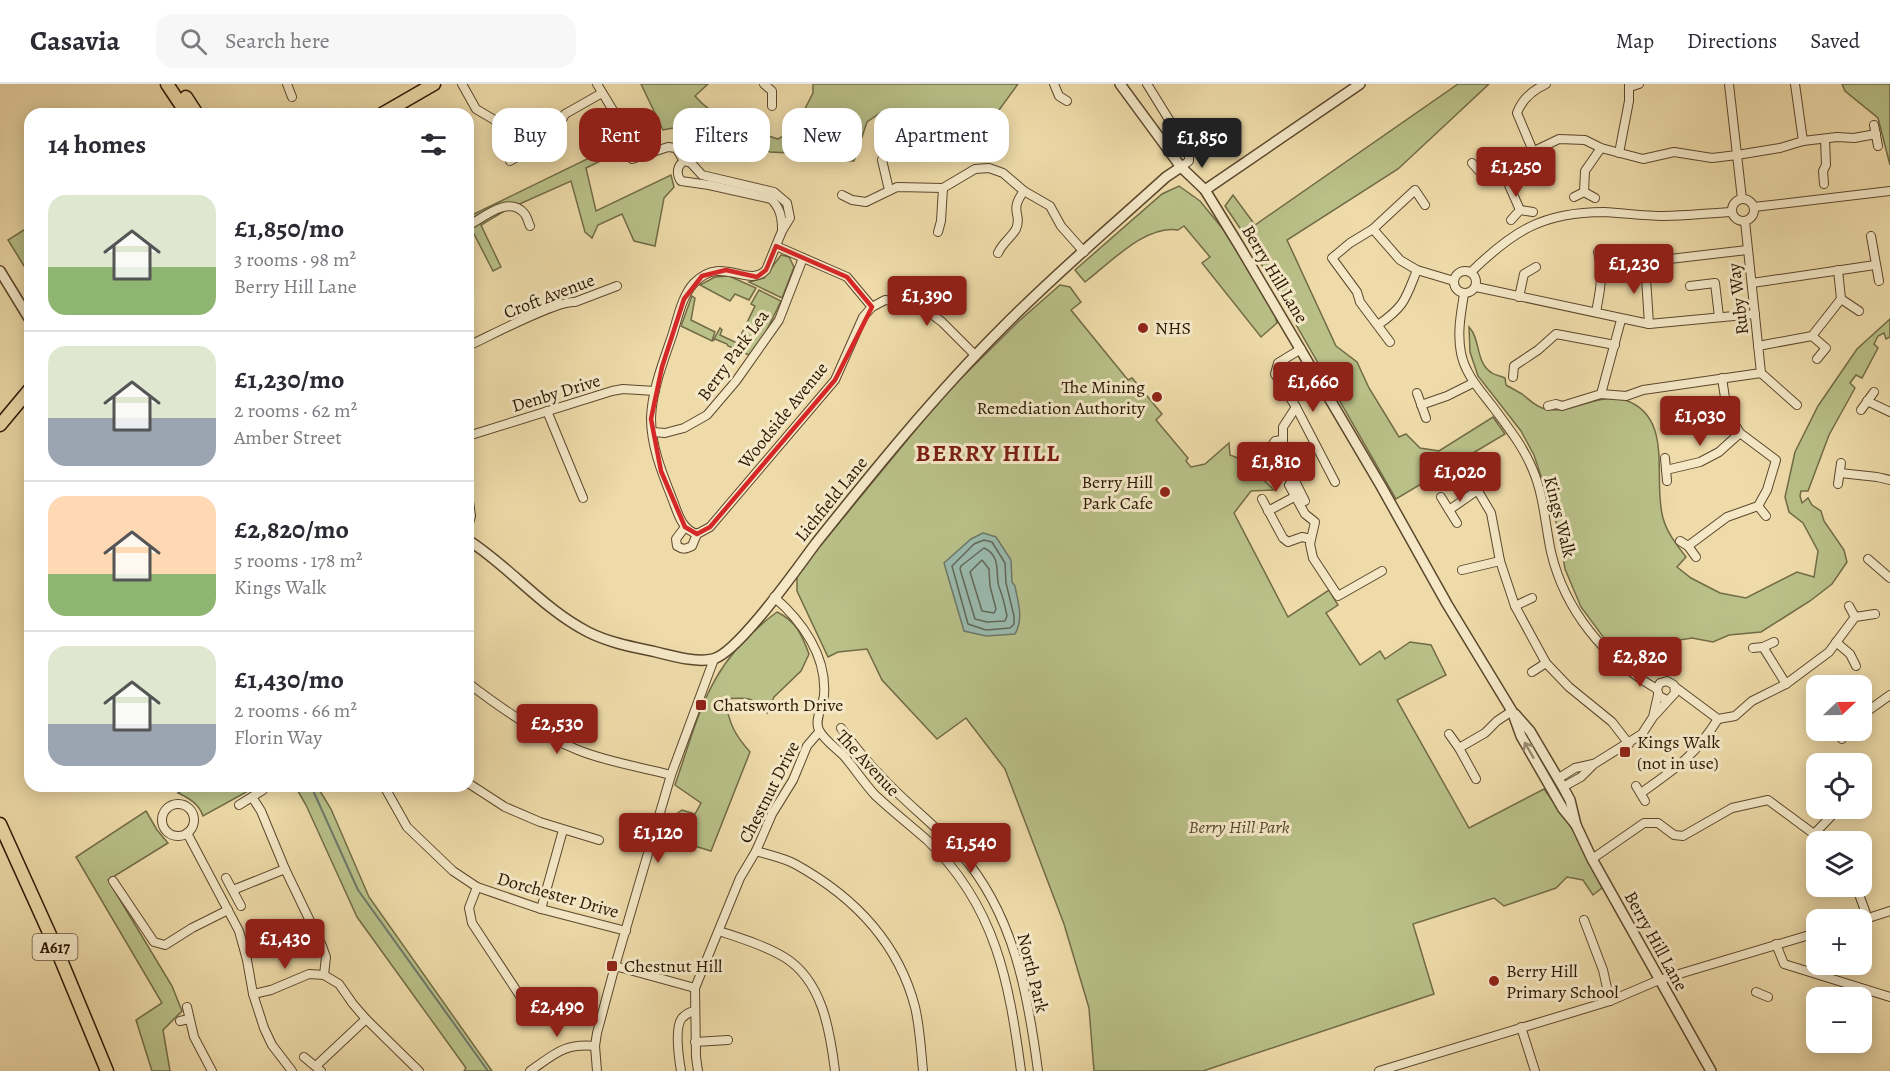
<!DOCTYPE html>
<meta charset="utf-8">
<style>
:root{--surface:#fff;--page:#f7f7f7;--text:#2b2b33;--muted:#7c7c81;--line:#e1e1e2;--accent:#8f2418}
body{margin:0;font-family:Alegreya,serif;background:var(--page);color:var(--text);height:100vh;display:flex;flex-direction:column;font-size:22px;white-space:nowrap}
*{box-sizing:border-box;margin:0}
p{font-size:20px;color:var(--muted)}
.icon{flex:none;width:33px;height:33px;fill:none;stroke:currentColor;stroke-width:2;stroke-linecap:round;stroke-linejoin:round}
.map{position:relative;flex:1;overflow:hidden}
.drawer{position:absolute;left:24px;top:24px;width:450px;height:684px;display:flex;flex-direction:column;background:var(--surface);border-radius:18px;box-shadow:0 3px 15px #0003}
.drawer>*{flex:none}
.banner{position:absolute;left:492px;top:24px;width:570px;height:54px;display:flex;gap:12px}
.needle{width:39px;rotate:68deg}
.fabs{position:absolute;left:1806px;top:591px;display:grid;gap:12px}
.fabs a{display:grid;place-items:center;width:66px;height:66px;border-radius:12px;background:var(--surface);box-shadow:0 3px 15px #0003;font-size:30px}
.price{position:absolute;translate:-50% -51px;padding:0 14px;border-radius:6px;background:var(--accent);color:#fff;font-size:20px;line-height:39px;filter:drop-shadow(0 2px 3px #0008)}
.price::after{content:'';position:absolute;left:50%;top:36px;width:18px;height:14px;margin-left:-9px;background:inherit;clip-path:polygon(0 0,100% 0,50% 100%)}
.price.current{background:#222;color:#fff}
ul{padding:0;list-style:none}
li{display:flex;align-items:center;gap:18px;height:150px;padding:0 24px}
li+li{border-top:2px solid var(--line)}
li span{display:grid;place-items:center;flex:none;width:168px;height:120px;border-radius:18px;color:#555}
li>.icon{margin-inline-start:auto}
span .icon{width:72px;height:72px;fill:#fffc;stroke-width:1}
li b{font-size:26px}
h2{display:flex;justify-content:space-between;align-items:center;height:72px;padding:0 24px;font-size:26px}
.chip{padding:0 21px;border-radius:18px;background:var(--surface);box-shadow:0 3px 15px #0003;font-size:21px;line-height:54px}
.chip.current{background:var(--accent);color:#fff}
header{display:flex;align-items:center;gap:36px;box-sizing:border-box;height:84px;padding:0 30px;background:var(--surface);border-bottom:2px solid var(--line)}
header strong{font-size:28px}
nav{display:flex;gap:33px;margin-inline-start:auto;font-size:21px}
.search{width:420px;height:54px;background:var(--page);display:flex;align-items:center;gap:15px;box-sizing:border-box;padding:0 21px;border-radius:18px;color:var(--muted);font-size:22px}
.map>svg:first-child{display:block}
.green{fill:#b9c088;stroke:#726b46;stroke-width:1.5}
.water{fill:#9abaae;stroke:#6e786a;stroke-width:1.5}
.lines{fill:none;stroke-linecap:round;stroke-linejoin:round}
.shore{stroke:#626858;stroke-width:1.5}
.stream{stroke:#6e786a;stroke-width:2}
.minor-casing{stroke:#5c472c;stroke-width:10}
.tertiary-casing{stroke:#5c472c;stroke-width:12}
.primary-casing{stroke:#2b1603;stroke-width:15}
.trunk-casing{stroke:#2b1603;stroke-width:15}
.minor{stroke:#f4e8c7;stroke-width:8}
.tertiary{stroke:#f4e8c7;stroke-width:9}
.primary{stroke:#eedba9;stroke-width:12}
.trunk{stroke:#eedba9;stroke-width:12}
.oneway{stroke:#9a8a6f}
.marked{fill:none;stroke:#d62828;stroke-width:4.5;stroke-linejoin:round}
.poi-dot{fill:#8f2418;stroke:#f4e8c7;stroke-width:2}
.labels{text-anchor:middle;stroke-width:6;stroke-linejoin:round;paint-order:stroke}
.shield{fill:#f4e8c7;stroke:#67553e;stroke-width:1.5}
.shield-label{font-size:16px;font-weight:bold;fill:#2b1603}
.street-label{font-size:18px;fill:#2b1603;stroke:#f4e8c7}
.poi-label{font-size:18px;fill:#2b1603;stroke:#f4e8c7;text-anchor:start}
.park-label{font-size:18px;font-style:italic;fill:#56492b;stroke:#f4e8c7}
.district-label{font-size:24px;font-weight:bold;letter-spacing:1.5px;fill:#7a1f14;stroke:#f4e8c7}
</style>
<header>
<strong>Casavia</strong>
<div class="search"><svg class="icon" aria-label="search" viewBox="0 0 24 24"><circle cx="10" cy="10" r="6"/><path d="M15 15l6 6"/></svg>Search here</div>
<nav><a>Map</a><a>Directions</a><a>Saved</a></nav>
</header>
<div class="map">
<svg width="1890" height="987" viewBox="0 0 1890 987">
<rect width="100%" height="100%" fill="#eedba9"/>
<filter id="stains"><feTurbulence type="fractalNoise" baseFrequency=".00333" numOctaves="4"/><feColorMatrix values="0 0 0 0 .2 0 0 0 0 .09 0 0 0 0 .02 0 0 0 .5 -.17"/></filter>
<radialGradient id="worn" r=".72"><stop offset=".6" stop-color="#630" stop-opacity="0"/><stop offset="1" stop-color="#630" stop-opacity=".3"/></radialGradient>
<g class="green">
<path d="M641 0H708L695 12C715 36 749 46 778 55L794 46 813 9V0H1018L991 37 965 59 938 55 926 44 910 35 880 29 867 38 854 77 827 76 812 70 770 68 714 45 689 41 663 46Z"/>
<polygon points="1458,0 1489,0 1398,85 1287,156 1336,262 1357,278 1369,304 1399,353 1406,350 1420,364 1439,367 1493,333 1505,350 1396,415 1244,150 1225,122 1233,111 1255,141"/>
<polygon points="1842,0 1890,0 1890,81 1878,34 1845,7"/>
<polygon points="622,58 630,58 632,62 586,84 596,127 671,91 674,103 664,114 655,162 634,157 622,130 598,141 592,154 585,148 571,97 506,126 481,141 501,183 493,187 472,146 468,133"/>
<path d="M1179 102 1200 117 1227 150 1275 230 1277 239 1261 253 1202 179 1210 173 1184 142 1178 146C1146 140 1110 179 1085 198L1075 186 1162 110Z"/>
<polygon points="30,142 30,183 26,185 8,156"/>
<polygon points="781,171 789,173 794,183 782,214 749,198 764,194"/>
<polygon points="729,192 756,204 749,216 735,210 730,217 700,201 715,193"/>
<polygon points="1060,201 1070,203 1081,218 1071,226 1128,296 1132,294 1162,330 1156,336 1188,374 1186,377 1191,383 1205,380 1229,359 1230,371 1243,376 1274,406 1251,407 1234,429 1288,533 1329,506 1338,521 1326,529 1360,581 1380,567 1385,575 1410,558 1431,561 1446,591 1397,616 1469,744 1544,705 1575,748 1602,804 1593,811 1583,796 1567,793 1556,804 1504,822 1494,814 1413,840 1434,910 1203,987 1094,987 1089,924 1064,840 1005,685 966,634 937,655 882,596 867,565 838,568 828,573 797,507 797,490 945,310 1019,237"/>
<polygon points="759,206 781,217 764,252 749,271 728,262 727,260 715,255 713,257 720,244 722,246 720,251 737,259 755,222 751,220"/>
<polygon points="692,212 695,214 691,236 715,248 712,257 681,242"/>
<path d="M1890 235V253L1886 255 1884 249 1878 252 1874 260 1878 264 1862 294 1856 291 1850 299 1855 304 1829 351 1808 407H1801L1800 412 1802 419 1808 414 1812 421 1821 427 1824 437 1844 466 1847 478 1832 500 1810 517 1761 548 1729 551 1713 558 1692 554 1674 557 1670 565 1669 579 1659 578 1650 585 1631 578 1607 558 1581 523 1565 485 1558 444 1534 371 1521 347 1478 292 1470 268 1469 243C1481 255 1475 279 1492 289 1495 291 1501 292 1505 294L1506 301C1511 304 1517 307 1522 310 1530 316 1534 322 1545 325 1573 331 1597 308 1625 316 1675 333 1652 396 1663 434 1667 449 1677 461 1686 473L1677 483 1691 494 1720 509 1746 514 1797 488 1814 493 1818 467 1803 439 1789 428 1785 413 1795 368 1818 322 1857 265Z"/>
<path d="M777 528C796 537 802 551 809 570L801 587 774 613 767 629C753 611 745 614 725 615 729 639 734 650 750 668L711 767 665 753 672 733 682 726 695 730 701 719 675 701C701 625 709 578 777 528Z"/>
<path d="M190 702H257L203 732C199 720 189 714 178 709Z"/>
<polygon points="295,702 317,702 331,725 369,813 492,987 464,987 466,984 357,833 306,721"/>
<polygon points="146,727 157,746 168,759 108,796 172,902 182,927 163,946 170,987 152,987 136,936 162,919 76,773"/>
</g>
<path class="water" d="M983 449 996 453 1011 476 1012 498 1015 502C1018 519 1024 534 1015 550L986 552 964 547 944 479 971 455Z"/>
<g class="lines">
<g class="shore">
<polygon points="984,456 992,458 1005,479 1006,499 1014,532 1014,540 1010,544 986,546 968,540 952,482 974,460"/>
<path d="M984 464C1002 472 995 490 999 503 1003 512 1005 522 1007 532L1005 537 987 538 975 535 960 485 961 482Z"/>
<polygon points="982,476 989,485 990,502 996,525 994,529 982,527 970,488"/>
</g>
<polyline class="stream" points="311,702 358,806 488,987"/>
<g class="minor-casing">
<g id="minor">
<polyline points="287,0 292,13"/>
<polyline points="462,0 476,25 503,41 520,71"/>
<polyline points="597,0 614,28"/>
<polyline points="764,0 772,7 772,22"/>
<polyline points="1054,0 1059,12 1067,17"/>
<polyline points="1147,0 1189,68 1189,77 1181,83"/>
<polyline points="1729,0 1742,115"/>
<polyline points="1795,0 1803,57"/>
<polyline points="1630,3 1639,0"/>
<polyline points="1874,41 1878,62"/>
<path d="M1533 67 1517 29C1522 15 1533 6 1546 0"/>
<polyline points="1619,69 1629,17 1629,0"/>
<polyline points="632,75 668,63 676,64 684,77"/>
<polyline points="882,76 889,106"/>
<polyline points="510,77 553,52 565,30 602,9"/>
<path d="M684 77 691 79 702 91 774 108 787 119 790 134 782 147 766 186C748 205 722 170 694 199 682 212 678 233 673 249 664 276 652 305 651 334 651 362 662 389 672 414 678 429 681 445 697 450L710 443 835 296 863 233 872 223 885 216 900 218 929 228 942 238 975 271"/>
<path d="M684 77C677 82 676 90 681 97L709 101 771 115C780 124 782 133 782 145"/>
<polyline points="1472,79 1480,88 1501,83 1559,55 1585,56 1601,64 1643,75 1674,68 1712,74 1737,71 1780,64 1803,57 1837,53 1854,54 1876,50"/>
<polyline points="1501,83 1520,126"/>
<polyline points="1824,100 1823,87 1826,81 1825,55"/>
<polyline points="1584,108 1585,87 1601,64"/>
<polyline points="842,111 852,116 866,118 897,103 943,104 975,85 989,84 1003,89 1024,107 1050,122 1061,142 1084,168"/>
<polyline points="1574,113 1584,108 1595,114"/>
<circle cx="1743" cy="126" r="11"/>
<polyline points="1425,121 1415,106 1373,145 1400,176 1417,186 1454,197"/>
<polyline points="1754,123 1890,107"/>
<polyline points="1511,136 1520,126 1533,128"/>
<polyline points="1745,137 1761,289"/>
<path d="M468 142C483 134 508 111 524 129 527 132 528 138 530 142"/>
<polyline points="1373,145 1350,159 1332,174 1357,208 1360,218 1390,258"/>
<polyline points="938,148 941,137 943,104"/>
<polyline points="1871,152 1879,197"/>
<polyline points="776,162 847,193 872,223"/>
<path d="M998 169C1003 158 1011 154 1016 145 1023 130 1008 128 1024 107"/>
<polyline points="1645,178 1649,240"/>
<polyline points="1601,183 1747,166"/>
<circle cx="1465" cy="198" r="11"/>
<path d="M1471 188C1513 147 1543 128 1604 128 1624 129 1644 132 1663 132 1686 132 1709 129 1732 128"/>
<polyline points="1752,199 1875,181"/>
<polyline points="1690,202 1715,199 1719,233"/>
<polyline points="1476,203 1649,240 1755,230"/>
<path d="M1464 210C1461 229 1457 249 1461 269 1465 290 1480 306 1493 323 1507 342 1523 362 1532 384 1544 411 1545 440 1551 468 1565 527 1605 575 1657 605"/>
<polyline points="1519,213 1524,190 1536,183"/>
<polyline points="1841,215 1859,227"/>
<path d="M1596 228C1600 208 1604 188 1598 168"/>
<path d="M1378 241C1405 222 1405 216 1417 186"/>
<polyline points="1812,252 1826,264 1817,275"/>
<path d="M468 262C488 253 557 216 575 218L617 202"/>
<polyline points="1758,262 1812,252 1841,215 1838,186"/>
<polyline points="1301,265 1278,279 1275,290 1296,323 1335,398"/>
<polyline points="1761,289 1797,321"/>
<polyline points="1513,293 1514,282 1538,266 1556,250 1615,261"/>
<polyline points="1417,309 1426,334"/>
<polyline points="1601,310 1621,236"/>
<polyline points="1867,317 1890,328"/>
<polyline points="1421,321 1447,312 1473,299"/>
<polyline points="1548,322 1556,320 1562,322 1601,310 1626,312 1643,306 1761,289"/>
<polyline points="1296,323 1283,343 1283,373 1305,417"/>
<polyline points="1861,326 1874,308"/>
<polyline points="547,327 583,414"/>
<polyline points="653,348 665,349 684,344 707,331 736,297 779,236 803,174"/>
<polyline points="468,352 612,307 623,305 655,307"/>
<polyline points="1282,356 1275,357 1271,363 1275,368 1282,369"/>
<polyline points="1665,374 1667,397"/>
<polyline points="1666,386 1700,378 1719,368 1740,349"/>
<polyline points="1840,389 1877,393 1890,396"/>
<polyline points="1294,395 1289,401 1305,430 1315,438 1310,460 1313,474 1338,512 1382,487"/>
<polyline points="1838,400 1841,379"/>
<polyline points="1478,407 1491,429 1500,477 1515,522 1546,579 1569,603 1612,638 1629,660"/>
<polyline points="468,410 471,432 468,442"/>
<polyline points="1441,413 1457,439"/>
<polyline points="1262,415 1283,454 1288,458 1302,453 1311,455"/>
<polyline points="1758,422 1766,432"/>
<polyline points="1449,426 1495,394"/>
<polyline points="1268,427 1296,412"/>
<path d="M685 443 676 455 677 462C683 466 686 465 692 462L697 450"/>
<polyline points="1680,457 1688,462 1696,473"/>
<polyline points="1688,462 1727,433 1758,422 1767,406 1776,376 1740,349 1727,327 1722,294"/>
<polyline points="1868,475 1890,494"/>
<polyline points="1462,486 1500,477"/>
<path d="M774 513C802 537 827 572 824 611 823 622 814 636 819 646 824 656 836 664 844 672 855 685 864 699 875 711 892 727 910 741 927 756 996 822 1009 898 1021 987"/>
<polyline points="1515,522 1532,514"/>
<polyline points="1849,522 1855,533"/>
<polyline points="1836,558 1850,570 1856,582"/>
<polyline points="1763,563 1786,600"/>
<polyline points="1753,564 1763,563 1774,558"/>
<polyline points="1532,588 1546,579"/>
<path d="M468 599C502 625 538 650 578 666 607 678 641 683 671 691"/>
<polyline points="1675,603 1718,635 1735,632 1752,617 1786,600 1829,568 1855,533 1875,530"/>
<polyline points="1655,631 1675,609 1674,601 1667,597 1660,599 1657,605 1659,612 1667,616"/>
<polyline points="1862,631 1890,611"/>
<path d="M841 644C853 660 865 676 879 690 905 719 936 741 961 770 1014 831 1028 910 1038 987"/>
<polyline points="1837,646 1842,655"/>
<polyline points="1449,650 1459,664"/>
<polyline points="1559,694 1575,684 1593,680"/>
<polyline points="1476,695 1459,664 1485,649 1497,637 1512,627"/>
<polyline points="468,699 505,723 540,738 599,756"/>
<polyline points="384,702 407,743 453,787 477,803 541,825 626,847"/>
<polyline points="1636,702 1645,717"/>
<polyline points="1563,703 1581,693 1594,680 1642,650 1653,633 1658,611"/>
<path d="M1641 709C1676 684 1694 673 1718 635"/>
<polyline points="252,713 261,727 285,785 322,862 326,873 324,891"/>
<circle cx="178" cy="736" r="16"/>
<polyline points="239,721 263,706"/>
<polyline points="187,749 239,847 247,876 253,910 264,944 272,961 292,987"/>
<polyline points="1814,750 1839,724"/>
<path d="M756 767C769 771 784 774 795 780 853 812 898 858 915 923 920 944 921 966 923 987"/>
<polyline points="1592,775 1644,739 1658,739 1674,751 1683,752 1732,724 1768,716 1814,750 1821,758"/>
<polyline points="226,794 241,822"/>
<polyline points="113,797 154,858 165,861 192,844 228,826"/>
<polyline points="1856,802 1868,835"/>
<polyline points="477,803 469,824 472,839 526,921"/>
<polyline points="233,806 285,785"/>
<polyline points="541,825 563,746"/>
<polyline points="1584,836 1603,886 1610,917"/>
<polyline points="1862,836 1890,827"/>
<path d="M719 847C740 854 764 861 784 873 822 896 830 946 835 987"/>
<polyline points="1776,860 1784,880 1890,913"/>
<polyline points="615,882 695,904"/>
<polyline points="1756,908 1768,913"/>
<polyline points="253,910 271,906 309,890 324,891 339,900 353,920 366,935 419,987"/>
<polyline points="187,923 194,953 212,987"/>
<polyline points="180,937 189,935"/>
<polyline points="1521,943 1535,987"/>
<polyline points="695,958 728,956"/>
<polyline points="304,973 321,987"/>
<polyline points="316,982 366,935"/>
<path d="M530 987C555 970 564 959 595 962"/>
<polyline points="597,987 595,962 597,949 615,882 671,691 714,575"/>
<path d="M681 987C679 975 674 944 682 934 685 931 690 928 694 927"/>
<polyline points="698,987 696,973 695,904 740,794 756,767 772,730 793,696 807,662 819,648"/>
<polyline points="1379,987 1610,917 1659,896 1816,849"/>
</g>
</g>
<g class="tertiary-casing">
<g id="tertiary">
<polyline points="1120,0 1181,83 1205,106 1240,163 1381,402 1447,520 1512,627 1521,652 1563,725 1576,741"/>
<polyline points="1205,106 1360,0"/>
<polyline points="0,187 30,236"/>
<path d="M468 456C510 483 543 525 588 548 610 559 633 563 656 568 673 572 696 579 713 575 738 569 798 483 816 459 875 385 935 311 1002 244 1054 191 1111 143 1166 93L1181 83"/>
<polyline points="1515,630 1530,647 1563,703 1570,716 1576,741 1592,775 1711,987"/>
</g>
</g>
<g class="primary-casing">
<g id="primary">
<polyline points="167,0 187,30"/>
<polyline points="186,13 197,30"/>
</g>
</g>
<g class="trunk-casing">
<g id="trunk">
<polyline points="382,30 434,0"/>
<polyline points="0,341 30,305"/>
<polyline points="0,740 56,864 107,987"/>
</g>
</g>
<use href="#minor" class="minor"/>
<use href="#tertiary" class="tertiary"/>
<use href="#primary" class="primary"/>
<use href="#trunk" class="trunk"/>
</g>
<defs><path id="oneway-shaft" d="M-6 0H5M1.5-3L5.5 0L1.5 3" fill="none" stroke-width="1.6" stroke-linecap="round" stroke-linejoin="round" transform="scale(1.5)"/></defs>
<use class="oneway" href="#oneway-shaft" transform="translate(1529 666) rotate(-120)"/>
<path class="marked" d="M776 162 847 193 872 223 835 296 710 443 697 450 685 443 661 387 651 335 662 283 684 215 702 192 726 186 757 193 766 186Z"/>
<g class="poi-dot">
<circle cx="1143" cy="244" r="6"/>
<circle cx="1157" cy="313" r="6"/>
<circle cx="1165" cy="408" r="6"/>
<rect x="695" y="615" width="12" height="12" rx="3"/>
<rect x="1619" y="662" width="12" height="12" rx="3"/>
<rect x="606" y="876" width="12" height="12" rx="3"/>
<circle cx="1494" cy="897" r="6"/>
</g>
<g class="labels">
<rect class="shield" x="32.5" y="850" width="45" height="26" rx="4.5"/>
<g class="shield-label">
<text x="55" y="869">A617</text>
</g>
<g class="street-label">
<text transform="translate(1275 190) rotate(59)" y="6">Berry Hill Lane</text>
<text transform="translate(549 212) rotate(-21)" y="6">Croft Avenue</text>
<text transform="translate(1738 215) rotate(-97)" y="6">Ruby Way</text>
<text transform="translate(733 271) rotate(-54)" y="6">Berry Park Lea</text>
<text transform="translate(556 309) rotate(-17)" y="6">Denby Drive</text>
<text transform="translate(783 331) rotate(-51)" y="6">Woodside Avenue</text>
<text transform="translate(831 415) rotate(-51)" y="6">Lichfield Lane</text>
<text transform="translate(1560 433) rotate(76)" y="6">Kings Walk</text>
<text transform="translate(868 679) rotate(47)" y="6">The Avenue</text>
<text transform="translate(769 708) rotate(-63)" y="6">Chestnut Drive</text>
<text transform="translate(558 811) rotate(16)" y="6">Dorchester Drive</text>
<text transform="translate(1656 857) rotate(61)" y="6">Berry Hill Lane</text>
<text transform="translate(1033 889) rotate(76)" y="6">North Park</text>
</g>
<g class="poi-label">
<text x="1155" y="250">NHS</text>
<text x="1145" y="309" text-anchor="end">The Mining<tspan x="1145" dy="21">Remediation Authority</tspan></text>
<text x="1153" y="404" text-anchor="end">Berry Hill<tspan x="1153" dy="21">Park Cafe</tspan></text>
<text x="713" y="627">Chatsworth Drive</text>
<text x="1637" y="664">Kings Walk<tspan x="1637" dy="21">(not in use)</tspan></text>
<text x="624" y="888">Chestnut Hill</text>
<text x="1506" y="893">Berry Hill<tspan x="1506" dy="21">Primary School</tspan></text>
</g>
<g class="park-label">
<text x="1239" y="749">Berry Hill Park</text>
</g>
<g class="district-label">
<text x="988" y="377">BERRY HILL</text>
</g>
</g>
<rect width="100%" height="100%" filter="url(#stains)"/>
<rect width="100%" height="100%" fill="url(#worn)"/>
</svg>
<div class="fabs">
<a><svg class="needle" viewBox="-14 -14 28 28"><path d="M0-13l5 13h-10z" fill="#e53935"/><path d="M0 13l5-13h-10z" fill="#7c7c81"/></svg></a>
<a><svg class="icon" aria-label="locate" viewBox="0 0 24 24"><circle cx="12" cy="12" r="6"/><path d="M12 2v4M12 18v4M2 12h4M18 12h4"/></svg></a>
<a><svg class="icon" aria-label="layers" viewBox="0 0 24 24"><path d="M12 4l9 5-9 5-9-5zM3 14l9 5 9-5"/></svg></a>
<a>+</a>
<a>−</a>
</div>
<b class="price current" style="left:1202px;top:85px">£1,850</b>
<b class="price" style="left:1516px;top:114px">£1,250</b>
<b class="price" style="left:1634px;top:211px">£1,230</b>
<b class="price" style="left:927px;top:243px">£1,390</b>
<b class="price" style="left:1313px;top:329px">£1,660</b>
<b class="price" style="left:1700px;top:363px">£1,030</b>
<b class="price" style="left:1276px;top:409px">£1,810</b>
<b class="price" style="left:1460px;top:419px">£1,020</b>
<b class="price" style="left:1640px;top:604px">£2,820</b>
<b class="price" style="left:557px;top:671px">£2,530</b>
<b class="price" style="left:658px;top:780px">£1,120</b>
<b class="price" style="left:971px;top:790px">£1,540</b>
<b class="price" style="left:285px;top:886px">£1,430</b>
<b class="price" style="left:557px;top:954px">£2,490</b>
<div class="banner">
<a class="chip">Buy</a>
<a class="chip current">Rent</a>
<a class="chip">Filters</a>
<a class="chip">New</a>
<a class="chip">Apartment</a>
</div>
<section class="drawer">
<h2>14 homes<svg class="icon" aria-label="filters" viewBox="0 0 24 24"><path d="M4 7h16M4 17h16"/><circle cx="9" cy="7" r="2"/><circle cx="15" cy="17" r="2"/></svg></h2>
<ul>
<li><span style="background:linear-gradient(#dfe7d0 60%,#8fb573 0)"><svg class="icon" aria-label="home" viewBox="0 0 24 24"><path d="M3 11l9-7 9 7M6 9v11h12V9"/></svg></span><div><b>£1,850/mo</b><p>3 rooms · 98 m²</p><p>Berry Hill Lane</p></div></li>
<li><span style="background:linear-gradient(#dfe7d0 60%,#9aa5b1 0)"><svg class="icon" aria-label="home" viewBox="0 0 24 24"><path d="M3 11l9-7 9 7M6 9v11h12V9"/></svg></span><div><b>£1,230/mo</b><p>2 rooms · 62 m²</p><p>Amber Street</p></div></li>
<li><span style="background:linear-gradient(#ffd9b3 65%,#8fb573 0)"><svg class="icon" aria-label="home" viewBox="0 0 24 24"><path d="M3 11l9-7 9 7M6 9v11h12V9"/></svg></span><div><b>£2,820/mo</b><p>5 rooms · 178 m²</p><p>Kings Walk</p></div></li>
<li><span style="background:linear-gradient(#dfe7d0 65%,#9aa5b1 0)"><svg class="icon" aria-label="home" viewBox="0 0 24 24"><path d="M3 11l9-7 9 7M6 9v11h12V9"/></svg></span><div><b>£1,430/mo</b><p>2 rooms · 66 m²</p><p>Florin Way</p></div></li>
</ul>
</section>
</div>
